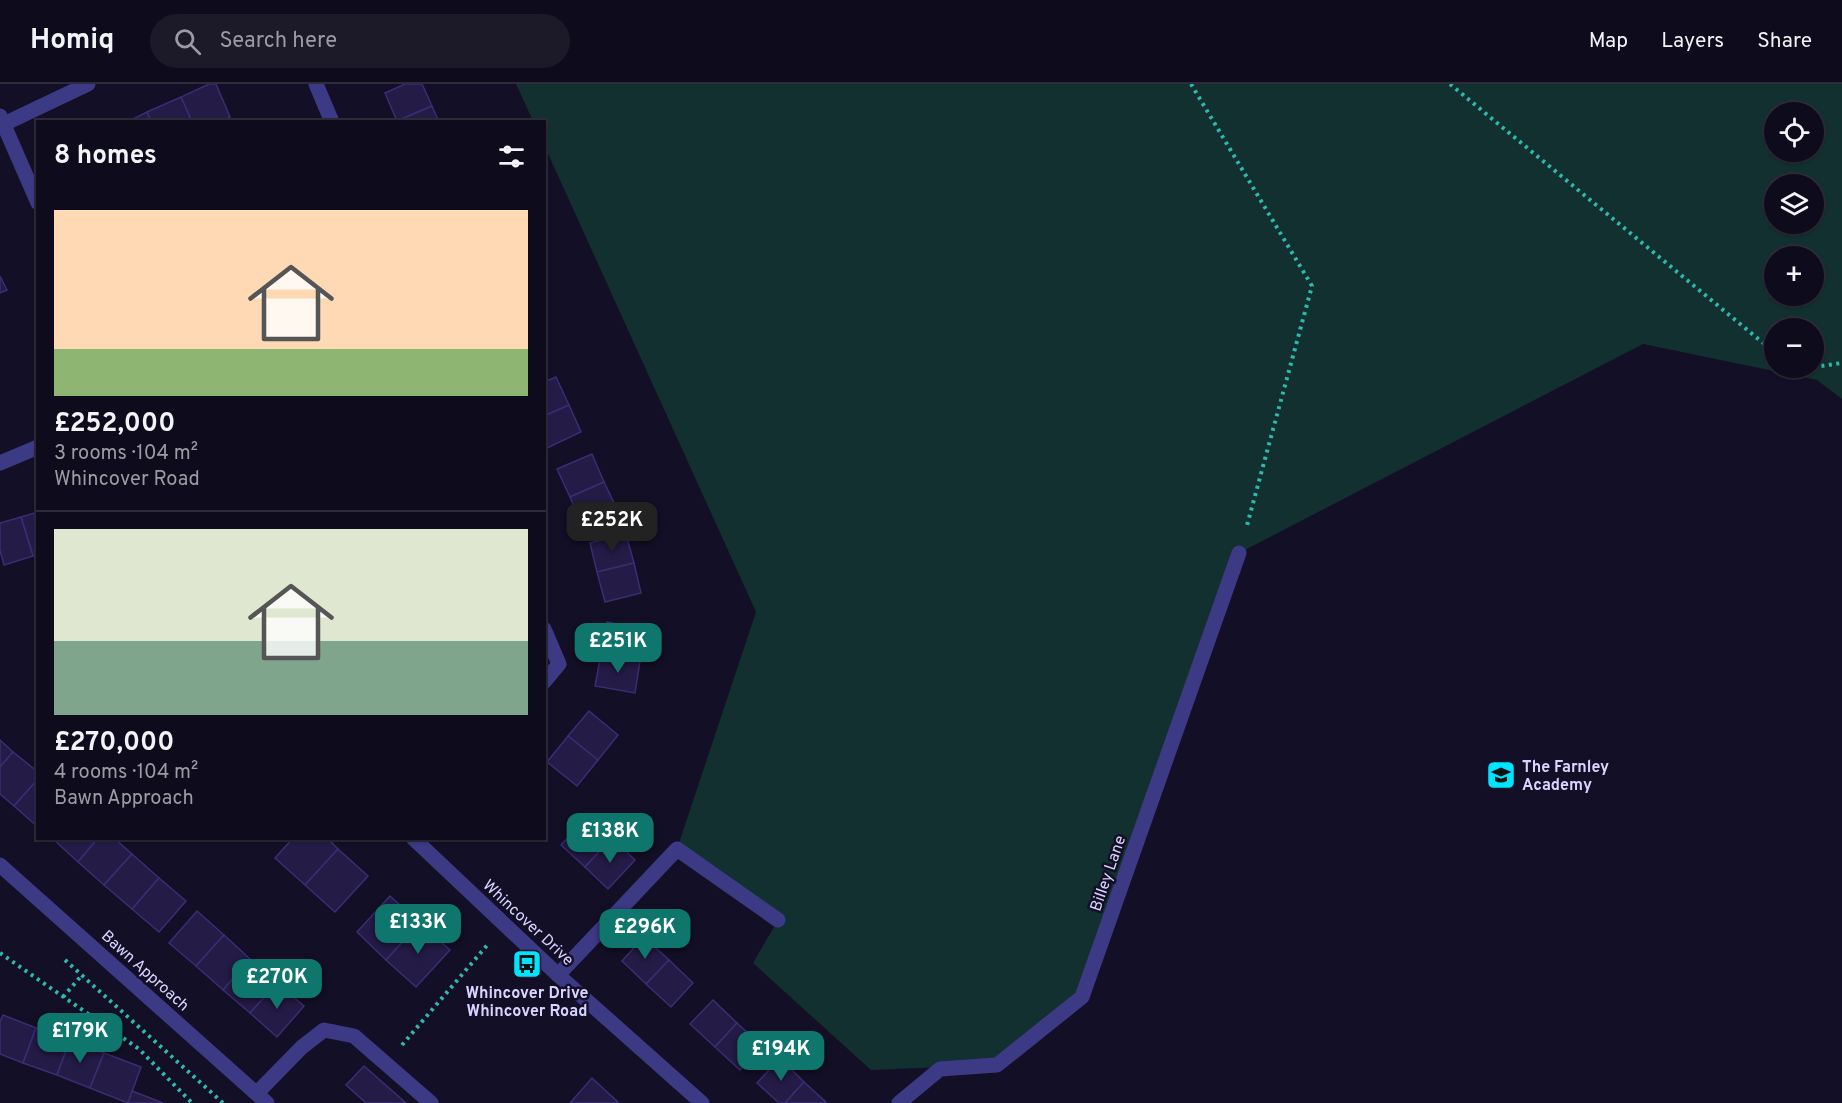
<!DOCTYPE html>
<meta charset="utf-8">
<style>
:root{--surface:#0e0b1c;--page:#1c1929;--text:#f1f3f6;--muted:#9b9ba3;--line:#2e2b3b;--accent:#0f766e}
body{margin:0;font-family:Overpass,sans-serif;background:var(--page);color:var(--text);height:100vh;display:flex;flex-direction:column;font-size:22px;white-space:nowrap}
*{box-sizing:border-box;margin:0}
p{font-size:20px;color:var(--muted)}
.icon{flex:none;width:33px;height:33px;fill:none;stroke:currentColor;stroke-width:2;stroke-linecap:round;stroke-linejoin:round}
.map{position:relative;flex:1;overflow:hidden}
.details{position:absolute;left:36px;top:36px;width:510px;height:720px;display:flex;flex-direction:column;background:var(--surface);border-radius:0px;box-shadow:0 2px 4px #0004,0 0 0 2px var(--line)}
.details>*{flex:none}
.controls{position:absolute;left:1764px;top:18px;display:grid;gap:12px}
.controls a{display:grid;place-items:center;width:60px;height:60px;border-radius:50%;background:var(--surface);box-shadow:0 2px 4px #0004,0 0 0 2px var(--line);font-size:30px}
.price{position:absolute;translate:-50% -51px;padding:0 14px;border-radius:12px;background:var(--accent);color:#fff;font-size:20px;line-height:39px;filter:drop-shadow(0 2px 3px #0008)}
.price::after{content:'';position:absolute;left:50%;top:36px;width:18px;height:14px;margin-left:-9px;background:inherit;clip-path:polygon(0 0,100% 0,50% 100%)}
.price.selected{background:#222;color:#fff}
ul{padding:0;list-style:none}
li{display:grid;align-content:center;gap:12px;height:318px;padding:0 18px}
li+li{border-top:2px solid var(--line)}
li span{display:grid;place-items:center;height:186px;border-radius:0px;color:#555}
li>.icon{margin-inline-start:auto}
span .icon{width:108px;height:108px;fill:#fffc;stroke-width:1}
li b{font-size:26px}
h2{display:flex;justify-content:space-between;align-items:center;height:72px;padding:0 18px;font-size:26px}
header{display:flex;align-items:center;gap:36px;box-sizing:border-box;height:84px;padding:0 30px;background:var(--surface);border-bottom:2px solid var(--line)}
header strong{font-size:28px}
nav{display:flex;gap:33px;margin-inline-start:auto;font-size:21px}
.search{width:420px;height:54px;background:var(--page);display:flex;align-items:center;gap:15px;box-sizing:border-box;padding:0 21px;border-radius:33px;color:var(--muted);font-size:22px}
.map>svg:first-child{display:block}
.green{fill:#12302f;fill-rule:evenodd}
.building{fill:#241b47;stroke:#3b2d73;stroke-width:1.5}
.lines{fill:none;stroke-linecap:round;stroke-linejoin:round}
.path{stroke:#2fb8b0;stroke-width:4;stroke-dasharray:3 4.5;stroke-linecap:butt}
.service{stroke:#3d3a85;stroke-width:15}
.minor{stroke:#3d3a85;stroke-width:15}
.labels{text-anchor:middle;stroke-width:5;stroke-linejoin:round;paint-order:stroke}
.poi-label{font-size:16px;font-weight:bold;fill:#d9d4ff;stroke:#130f26;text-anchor:start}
.street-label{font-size:16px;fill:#d9d4ff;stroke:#130f26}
</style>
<header>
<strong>Homiq</strong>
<div class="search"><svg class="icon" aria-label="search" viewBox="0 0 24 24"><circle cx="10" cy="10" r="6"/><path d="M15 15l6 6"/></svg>Search here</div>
<nav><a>Map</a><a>Layers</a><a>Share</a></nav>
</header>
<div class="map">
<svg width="1842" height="1019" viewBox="0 0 1842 1019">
<rect width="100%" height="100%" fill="#130f26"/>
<path class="green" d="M516 0H1842V315L1817 296 1643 260 1239 469 1082 913 997 981 871 986 753 879 778 836 677 765 756 528 545 63 544 38 533 37ZM1774 28H1814V68H1774ZM1774 100H1814V140H1774ZM1774 172H1814V212H1774ZM1774 244H1814V284H1774Z"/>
<g class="building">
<polygon points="209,0 216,0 230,33 220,38 192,38 181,13"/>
<polygon points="405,0 422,0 432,22 397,37 385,9"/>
<polygon points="181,13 192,38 151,38 147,28"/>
<polygon points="432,22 439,38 397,37"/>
<polygon points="147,28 151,38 127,38"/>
<polygon points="0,192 7,206 0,209"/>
<polygon points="556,293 569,321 544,332 544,298"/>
<polygon points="569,321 581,348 547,364 544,359 544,332"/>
<polygon points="592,370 604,398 570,413 557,385"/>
<polygon points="604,398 617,425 582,441 570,413"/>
<polygon points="38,428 38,471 33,472 21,433"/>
<polygon points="21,433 33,472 4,481 0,466 0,439"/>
<polygon points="626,450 634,479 597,488 590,459"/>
<polygon points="634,479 641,509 605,518 597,488"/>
<polygon points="607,538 646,545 640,577 601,570"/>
<polygon points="601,570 640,577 635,609 595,602"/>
<polygon points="589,627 618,651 598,676 568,652"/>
<polygon points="568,652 598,676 577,702 547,678"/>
<polygon points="0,656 13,668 0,683"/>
<polygon points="13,668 38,688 38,695 14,722 0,710 0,683"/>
<polygon points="38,695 38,743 14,722"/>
<polygon points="588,732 612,754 585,783 561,761"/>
<polygon points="52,754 98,754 78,778"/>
<polygon points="98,754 114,754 132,770 104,801 78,778"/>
<polygon points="293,754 327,754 338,765 305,801 275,774"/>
<polygon points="612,754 635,776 608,805 585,783"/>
<polygon points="338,765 368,792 335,828 305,801"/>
<polygon points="132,770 159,794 132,825 104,801"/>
<polygon points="159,794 186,817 159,848 132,825"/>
<polygon points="390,812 420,839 386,876 357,848"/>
<polygon points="197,827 224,851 196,882 169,859"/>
<polygon points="420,839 450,866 416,903 386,876"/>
<polygon points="224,851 250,875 223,906 196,882"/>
<polygon points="644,853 669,876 646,900 622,877"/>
<polygon points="250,875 277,899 250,929 223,906"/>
<polygon points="669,876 693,899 671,923 646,900"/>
<polygon points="277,899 304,922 277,953 250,929"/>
<polygon points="713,916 737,939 715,963 690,940"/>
<polygon points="3,931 36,944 23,979 0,970 0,938"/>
<polygon points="737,939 762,962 740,986 715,963"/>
<polygon points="36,944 70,956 57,991 23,979"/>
<polygon points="70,956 104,969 90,1004 57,991"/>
<polygon points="104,969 141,983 128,1019 90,1004"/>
<polygon points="780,974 804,998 785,1019 779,1019 757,999"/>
<polygon points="364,982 406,1019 366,1019 346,1001"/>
<polygon points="592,994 619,1019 570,1019"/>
<polygon points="804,998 827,1019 785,1019"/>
<polygon points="132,1007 163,1019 128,1019"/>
</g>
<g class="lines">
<g class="path">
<polyline points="1191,0 1312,202 1246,445"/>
<polyline points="1450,0 1774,268"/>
<polyline points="1814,283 1842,279"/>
<polyline points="1793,284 1796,286 1813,284"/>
<polyline points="0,869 139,965 192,1019"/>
<polyline points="65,876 223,1019"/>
<polyline points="63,913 82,891"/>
<polyline points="402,961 489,859"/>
</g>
<g class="service">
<polyline points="558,891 677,765 778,836"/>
<polyline points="257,1009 302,963 324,946 354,952 431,1019"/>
</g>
<g class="minor">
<polyline points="316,0 332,38"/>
<polyline points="0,32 38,119"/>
<polyline points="4,40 88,0"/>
<polyline points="0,379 38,363"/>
<polyline points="544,545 559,580 544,598"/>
<polyline points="413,754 558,891 702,1019"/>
<polyline points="0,781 267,1019"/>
<polyline points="899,1019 940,985 997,981 1082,913 1239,469"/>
</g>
</g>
<defs>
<g id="school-square" transform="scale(1.5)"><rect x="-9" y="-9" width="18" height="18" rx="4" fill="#00e5ff" stroke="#130f26"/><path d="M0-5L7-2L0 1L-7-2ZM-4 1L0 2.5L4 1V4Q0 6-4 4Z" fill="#111"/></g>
<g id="bus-square" transform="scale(1.5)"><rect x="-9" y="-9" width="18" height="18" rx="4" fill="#00e5ff" stroke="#130f26"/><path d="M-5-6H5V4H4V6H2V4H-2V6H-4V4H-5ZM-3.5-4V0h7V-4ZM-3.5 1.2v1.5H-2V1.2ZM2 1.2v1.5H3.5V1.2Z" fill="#111"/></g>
</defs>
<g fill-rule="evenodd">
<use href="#school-square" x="1501" y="691"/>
<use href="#bus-square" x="527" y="880"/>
</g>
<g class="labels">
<g class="poi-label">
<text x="1522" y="688">The Farnley<tspan x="1522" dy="18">Academy</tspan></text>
<text x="527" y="914" text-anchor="middle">Whincover Drive<tspan x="527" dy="18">Whincover Road</tspan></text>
</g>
<g class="street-label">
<text transform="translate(1107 789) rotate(-71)" y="6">Billey Lane</text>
<text transform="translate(529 838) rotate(43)" y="6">Whincover Drive</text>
<text transform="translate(146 886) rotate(42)" y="6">Bawn Approach</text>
</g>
</g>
</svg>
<div class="controls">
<a><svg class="icon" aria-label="locate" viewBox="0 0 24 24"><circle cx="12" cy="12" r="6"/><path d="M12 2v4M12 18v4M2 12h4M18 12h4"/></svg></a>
<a><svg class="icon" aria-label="layers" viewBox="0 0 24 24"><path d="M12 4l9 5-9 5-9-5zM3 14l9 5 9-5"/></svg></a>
<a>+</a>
<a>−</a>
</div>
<b class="price selected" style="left:612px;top:469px">£252K</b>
<b class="price" style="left:618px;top:590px">£251K</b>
<b class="price" style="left:610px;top:780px">£138K</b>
<b class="price" style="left:418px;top:871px">£133K</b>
<b class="price" style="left:645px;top:876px">£296K</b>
<b class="price" style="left:277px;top:926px">£270K</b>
<b class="price" style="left:80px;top:980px">£179K</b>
<b class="price" style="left:781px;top:998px">£194K</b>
<section class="details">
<h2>8 homes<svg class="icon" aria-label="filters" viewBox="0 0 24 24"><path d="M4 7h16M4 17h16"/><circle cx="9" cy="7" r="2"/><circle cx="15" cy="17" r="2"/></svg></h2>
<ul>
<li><span style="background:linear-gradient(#ffd9b3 75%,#8fb573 0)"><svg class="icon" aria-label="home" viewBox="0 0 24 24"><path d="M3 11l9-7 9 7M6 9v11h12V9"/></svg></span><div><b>£252,000</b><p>3 rooms · 104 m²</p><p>Whincover Road</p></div></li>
<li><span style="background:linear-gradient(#dfe7d0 60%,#7fa58c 0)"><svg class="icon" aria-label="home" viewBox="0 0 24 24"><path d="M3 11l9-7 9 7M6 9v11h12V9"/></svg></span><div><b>£270,000</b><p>4 rooms · 104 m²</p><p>Bawn Approach</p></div></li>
</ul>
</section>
</div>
